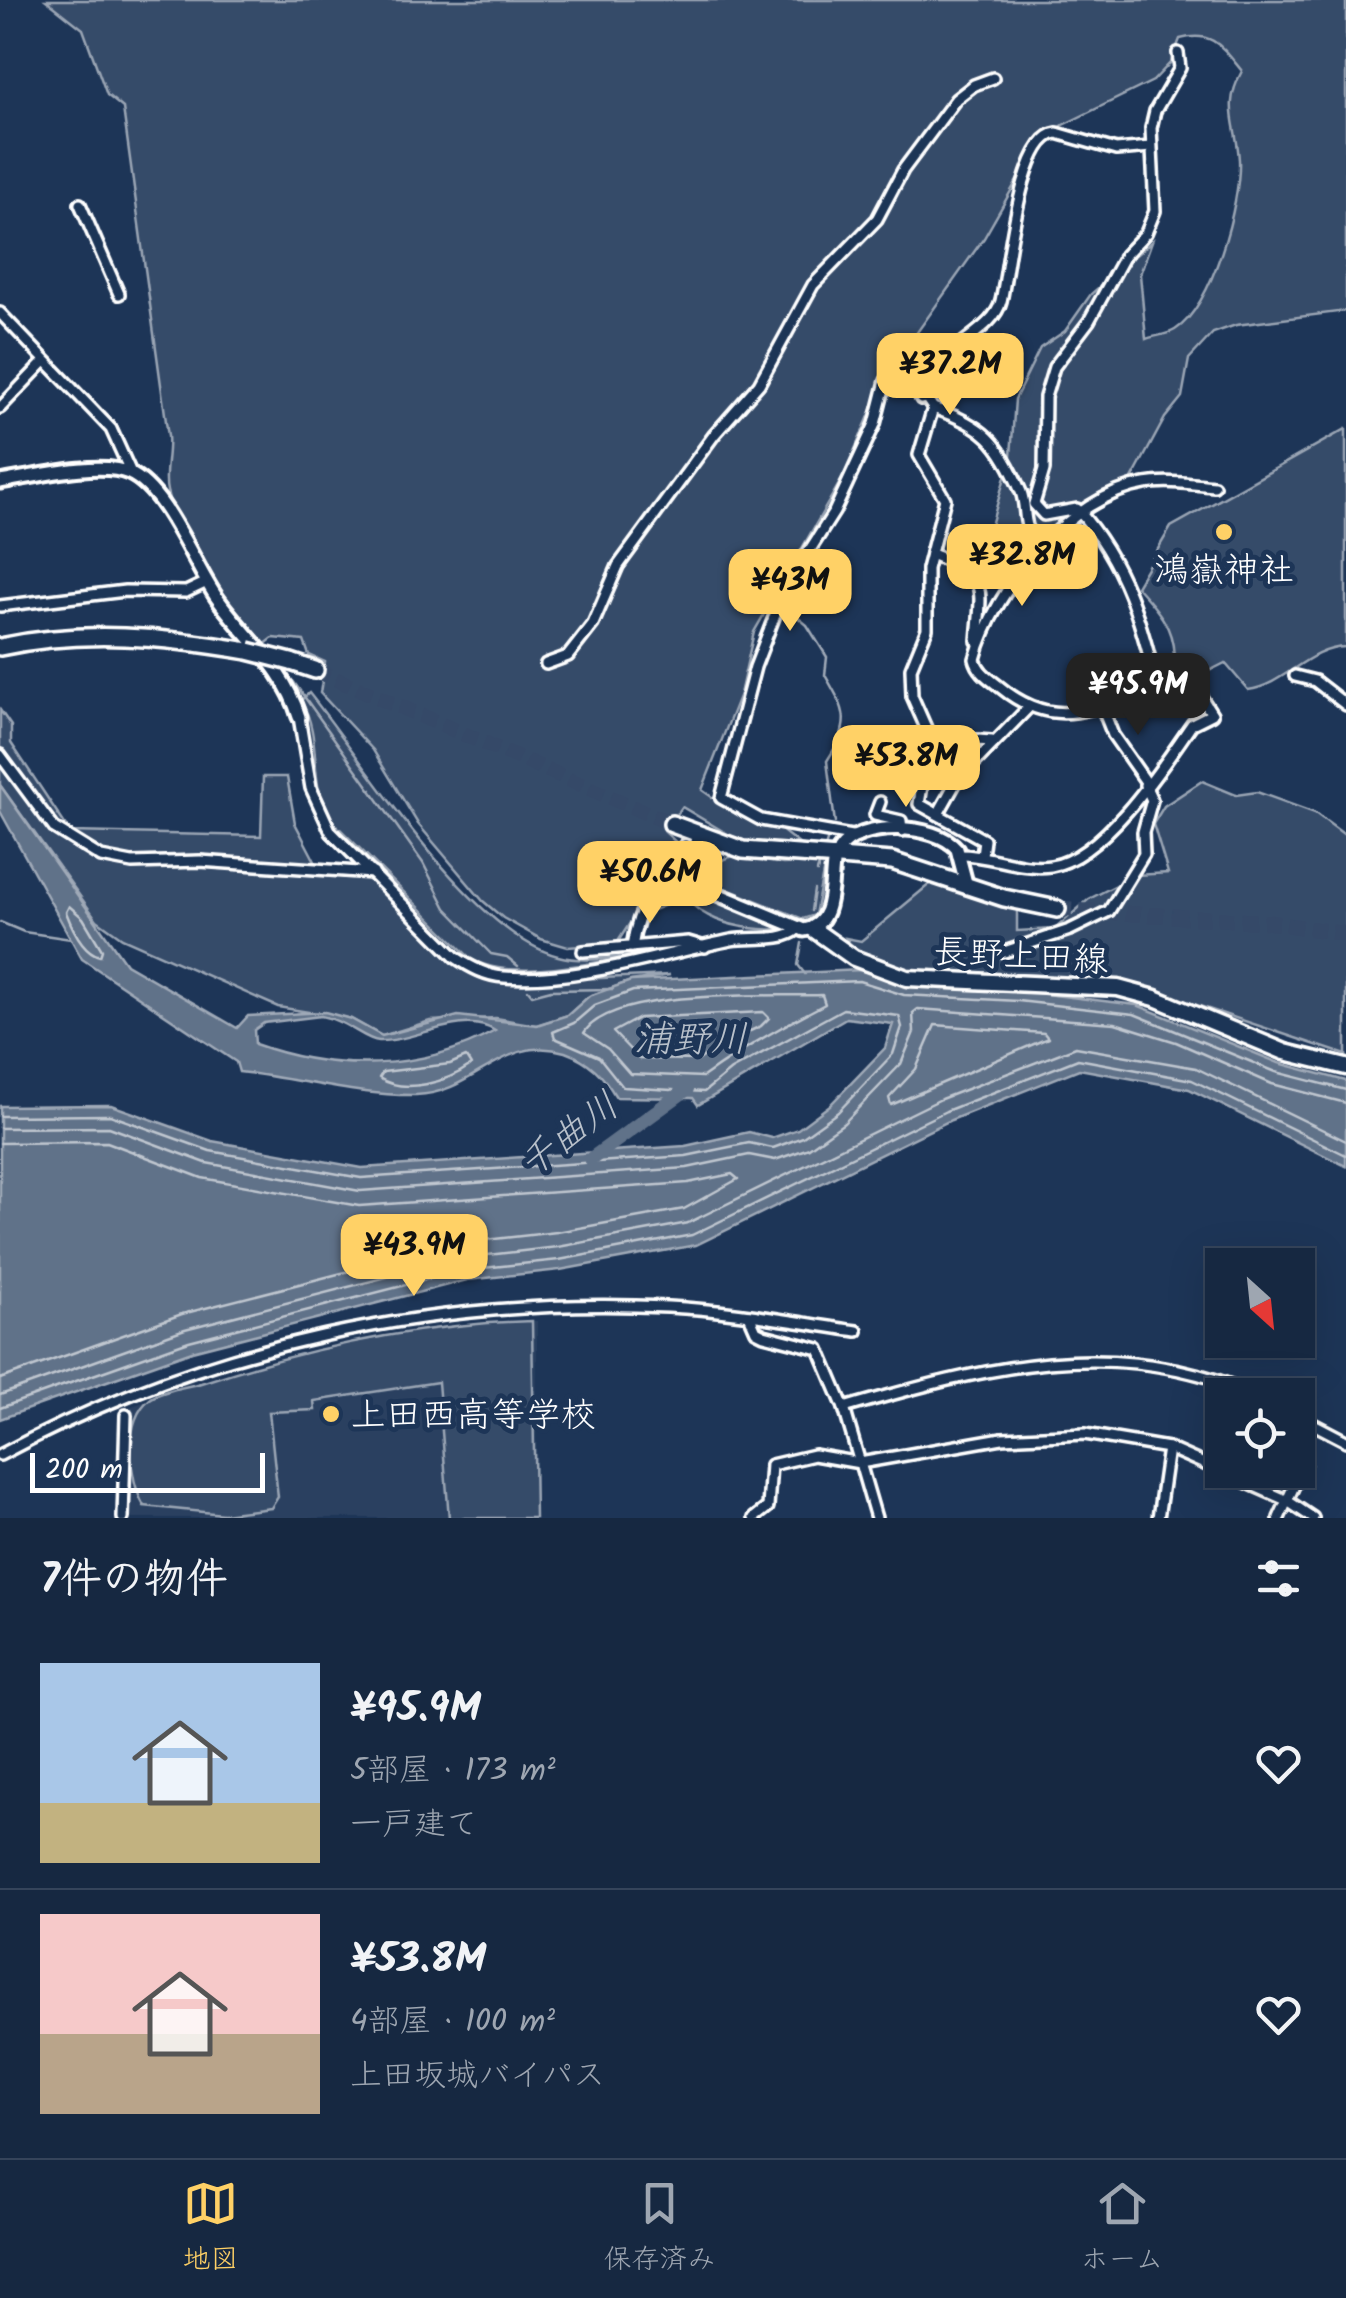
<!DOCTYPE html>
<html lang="ja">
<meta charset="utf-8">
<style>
:root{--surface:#162841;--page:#23344c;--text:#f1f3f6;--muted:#9ea6b1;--line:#35445a;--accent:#ffd166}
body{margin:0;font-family:Kalam,"Klee One",sans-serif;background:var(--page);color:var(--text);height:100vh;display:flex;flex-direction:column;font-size:38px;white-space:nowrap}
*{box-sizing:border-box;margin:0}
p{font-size:32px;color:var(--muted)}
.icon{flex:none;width:55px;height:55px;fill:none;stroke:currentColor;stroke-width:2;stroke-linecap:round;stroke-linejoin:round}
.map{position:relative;height:1518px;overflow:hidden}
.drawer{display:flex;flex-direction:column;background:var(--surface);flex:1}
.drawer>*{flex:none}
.needle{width:65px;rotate:153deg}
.tools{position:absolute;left:1205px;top:1248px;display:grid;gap:20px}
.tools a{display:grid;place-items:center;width:110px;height:110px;border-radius:0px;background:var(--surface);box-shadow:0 10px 40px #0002,0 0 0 2px var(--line);font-size:50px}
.scale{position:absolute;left:30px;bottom:25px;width:235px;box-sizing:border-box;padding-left:10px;border:5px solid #fff;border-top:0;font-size:28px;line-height:35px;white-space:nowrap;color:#fff;-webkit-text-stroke:8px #1d3557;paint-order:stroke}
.price{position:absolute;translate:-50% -85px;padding:0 22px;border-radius:20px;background:var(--accent);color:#111;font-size:32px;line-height:65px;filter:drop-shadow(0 2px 5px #0008)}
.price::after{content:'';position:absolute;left:50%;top:60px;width:30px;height:22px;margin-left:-15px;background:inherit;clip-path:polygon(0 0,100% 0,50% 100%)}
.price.selected{background:#222;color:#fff}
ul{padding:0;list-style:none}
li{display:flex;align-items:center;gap:30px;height:250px;padding:0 40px}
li+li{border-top:2px solid var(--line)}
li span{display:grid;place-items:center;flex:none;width:280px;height:200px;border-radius:0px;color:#555}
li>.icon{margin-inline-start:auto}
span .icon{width:120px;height:120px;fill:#fffc;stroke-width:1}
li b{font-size:42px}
h2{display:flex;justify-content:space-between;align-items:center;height:120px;padding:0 40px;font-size:42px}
.dock{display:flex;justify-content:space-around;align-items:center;height:140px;border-top:2px solid var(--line);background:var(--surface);font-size:28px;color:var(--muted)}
.dock a{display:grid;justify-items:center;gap:5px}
.dock .selected{color:var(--accent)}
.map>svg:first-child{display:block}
.built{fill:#2a4161}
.green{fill:#364b69;stroke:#9aa5b4;stroke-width:2.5}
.water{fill:#617289;stroke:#a0aab8;stroke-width:2.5;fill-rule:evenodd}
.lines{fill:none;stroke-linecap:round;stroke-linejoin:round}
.shore{stroke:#c0c7d0;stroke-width:2.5}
.stream{stroke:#a0aab8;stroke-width:2.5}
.river{stroke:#617289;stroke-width:14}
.trunk-tunnel{stroke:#344968;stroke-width:15;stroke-dasharray:15 8;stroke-linecap:butt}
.minor-casing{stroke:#fff;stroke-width:16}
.tertiary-casing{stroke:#fff;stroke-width:19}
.primary-casing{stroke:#fff;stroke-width:21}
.trunk-casing{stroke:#fff;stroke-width:22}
.minor{stroke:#1d3557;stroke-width:9}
.tertiary{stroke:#1d3557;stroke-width:11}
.primary{stroke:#1d3557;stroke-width:14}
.trunk{stroke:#1d3557;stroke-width:15}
.trunk-bridge-casing{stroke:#fff;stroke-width:22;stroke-linecap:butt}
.trunk-bridge{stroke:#1d3557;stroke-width:15}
.poi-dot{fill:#ffd166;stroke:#1d3557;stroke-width:4}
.labels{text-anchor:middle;stroke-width:10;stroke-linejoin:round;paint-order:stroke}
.poi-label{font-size:35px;fill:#fff;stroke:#1d3557}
.street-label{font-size:35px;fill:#fff;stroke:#1d3557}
.water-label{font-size:38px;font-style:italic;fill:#b8c0ca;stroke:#1d3557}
</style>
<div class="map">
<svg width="1346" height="1518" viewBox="0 0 1346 1518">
<rect width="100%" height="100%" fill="#1d3557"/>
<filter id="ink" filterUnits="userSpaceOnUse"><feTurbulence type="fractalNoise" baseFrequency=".01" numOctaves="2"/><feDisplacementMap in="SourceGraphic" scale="20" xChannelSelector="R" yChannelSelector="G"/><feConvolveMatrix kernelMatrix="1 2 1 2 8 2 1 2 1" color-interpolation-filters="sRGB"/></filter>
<g filter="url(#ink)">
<polygon class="built" points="537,1321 536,1518 127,1518 126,1408 253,1366 361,1340 494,1322"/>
<g class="green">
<path d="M46 0H1346V311L1236 325 1213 333 1189 359 1182 397 1165 418 1131 481 1084 504 1004 576 991 559 988 536 1011 456 1015 399 1040 348 1065 331 1091 294 1152 241 1140 274 1146 339C1154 336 1167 335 1175 330 1212 308 1241 201 1239 160 1237 123 1222 108 1242 71 1222 47 1213 30 1180 39L1171 62 1153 81 1063 125 1035 149 984 238 886 376 844 475 754 632 740 694 702 790 739 816 780 829 799 844 743 843 682 807 665 832 680 846 617 943 568 947 541 939 503 918 483 901 418 824 373 750 320 693 325 662 309 655 304 641 273 638 264 645C228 602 180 547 167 491 163 475 170 453 168 436L123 108 107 95 83 29Z"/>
<path d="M1346 429V647C1307 648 1285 685 1248 690L1225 663 1195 678 1174 679C1177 633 1167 620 1136 586L1171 527Z"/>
<path d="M309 693C367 765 470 933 558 956 586 964 620 956 649 954 602 960 511 984 470 958L328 817C308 779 323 739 301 700Z"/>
<polygon points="0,710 11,726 11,743 70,832 261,836 263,777 287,777 295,823 318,867 368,876 377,883 448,959 479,978 509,982 670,975 631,981 589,996 568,1015 536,1025 496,1018 430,1021 382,1036 351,1019 278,1007 122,938 97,920 0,785"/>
<polygon points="1202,781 1236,795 1257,792 1315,813 1346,836 1346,1055 1134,984 1040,975 914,971 854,950 846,938 861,941 931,883 1017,910 1017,931 1055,929 1089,899 1136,875 1168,873 1153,824 1164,806"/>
<path d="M688 844 696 847 691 870 705 895 781 925V929C744 932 679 919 680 874L666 905 653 910 638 933 665 869Z"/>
<polygon points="732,856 783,864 825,862 815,915 803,919 717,885 709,865"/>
<path d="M532 1321 535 1518H449L438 1382 314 1401 315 1410 269 1412 278 1497 271 1508 223 1514 144 1506C128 1478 123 1420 150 1399 162 1390 187 1387 201 1383 308 1348 419 1324 532 1321Z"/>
</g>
<path class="water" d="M0 785 126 964 237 1028 248 1016 325 1012 351 1019 382 1036 458 1016 537 1025 568 1015 589 996 631 981 861 970 905 985 1020 991 1137 1005 1279 1063 1346 1081V1166L1189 1089 1079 1069 951 1120 696 1245 560 1270 467 1280 192 1351 0 1419V1106L111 1105 212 1141 362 1168 685 1146 749 1132 772 1138 798 1129 830 1105 885 1048 893 1024 846 1018 698 1105 693 1098 616 1097C603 1075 590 1061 565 1052 504 1033 474 1094 416 1095 355 1096 298 1078 239 1072L236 1062 82 959 0 811ZM321 1016C348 1021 364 1040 379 1041 415 1042 462 1010 495 1031 421 1072 333 1072 255 1044L254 1030 264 1023Z"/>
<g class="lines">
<g class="shore">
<path d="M69 906 83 918 102 950 100 956C83 952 72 928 66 912Z"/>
<path d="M822 995 825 1004C784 1025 739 1051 703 1077L630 1074 608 1049 584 1033C612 987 770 997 822 995Z"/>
<polygon points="763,1012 769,1018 761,1026 720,1045 699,1060 639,1059 613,1032 639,1018"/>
<polygon points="935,1025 1044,1033 1048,1038 891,1105 889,1098 916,1069"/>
<path d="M466 1057 471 1065C447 1082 405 1095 379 1078L383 1072 450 1064Z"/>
<polyline points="0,1116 110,1115 210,1151 361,1178 686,1156 749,1143 773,1148 803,1137 838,1112 893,1054 902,1027 899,1016 843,1009 731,1070 704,1092 623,1087 599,1057 555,1038 553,1032 574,1023 595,1005 633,991 859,981 904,995 1018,1001 1134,1014 1276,1072 1346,1090"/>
<polyline points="0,1128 109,1127 206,1163 360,1191 687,1168 749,1155 775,1160 809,1148 844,1123 901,1064 914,1032 913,1013 918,1009 1115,1023 1176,1042 1272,1084 1346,1103"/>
<polyline points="0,1143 107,1142 202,1178 359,1206 688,1183 732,1174 738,1179 684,1209 557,1232 459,1243 182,1314 0,1379"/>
<polyline points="0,1395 185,1329 461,1258 558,1247 688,1223 941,1099 1076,1047 1196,1068 1346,1141"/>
<polyline points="0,1408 189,1341 464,1270 559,1260 692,1235 946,1111 1078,1059 1192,1080 1346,1155"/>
</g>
<g class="stream">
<path d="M784 606 807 625 827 657 825 675C847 713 852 721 827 761L835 823"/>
<polyline points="293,681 423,863 446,908 491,954 507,957 518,966"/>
<polyline points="824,851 828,838"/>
<polyline points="817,872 820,863"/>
<polyline points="811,911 814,890"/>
<polyline points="0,922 24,932 71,939"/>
<polyline points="802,943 798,965 805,974"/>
<polyline points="528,990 532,995 551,990 613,989"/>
</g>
<polyline class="river" points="591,1159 687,1089"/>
<g class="trunk-tunnel">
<polyline points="315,670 672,824"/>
<polyline points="1057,909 1268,922 1346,934"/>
</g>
<g class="minor-casing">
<g id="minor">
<polyline points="80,204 119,294"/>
<polyline points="0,313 111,429 131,473"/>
<polyline points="0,408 44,362"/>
<path d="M933 408C984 425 1000 442 1021 492 1027 507 1022 524 1033 538L1048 537"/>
<path d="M931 554C990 577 981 585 977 641"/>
<polyline points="0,606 125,591 186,592 207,582"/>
<polyline points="546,664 568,656 593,624 618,566 714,435 759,384 813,285 877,219 903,170 956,99 974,85 993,78"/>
<polyline points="1295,676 1315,681 1346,705"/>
<path d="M1158 691C1141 622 1126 564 1077 509L1044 515 1034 504 1044 470 1045 397 1054 367 1089 321 1125 255 1146 233 1155 211 1151 128 1155 111 1180 68 1178 53"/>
<polyline points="1102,707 1113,735 1146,782"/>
<path d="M299 717 311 788 331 832 455 957C470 967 486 976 504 977 575 983 662 954 731 940 752 936 781 943 798 929"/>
<polyline points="930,737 992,741"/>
<polyline points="0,755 54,828 101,857 132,863 200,861 373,873"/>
<polyline points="880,802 875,815 901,821 902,831"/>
<polyline points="938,814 956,782 1029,707"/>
<polyline points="857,837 761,820 721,798 755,667 785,589 834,512 875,424 886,381 898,368 908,370 921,399"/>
<path d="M958 855C990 854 1018 870 1051 866 1102 859 1164 765 1192 724L1212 714 1196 689 1185 685C1116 685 1072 746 1000 687 990 679 978 672 975 659 994 589 1069 496 1145 484 1167 480 1192 484 1214 486"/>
<path d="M982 855 984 840 919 804 930 737 912 696 911 668 927 629V569L945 499 919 455 933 408 923 393C937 346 993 334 1001 301 1009 268 1019 137 1057 133L1116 150 1151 147"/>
<path d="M632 947C637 910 659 871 685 845"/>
<polyline points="583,951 688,942 705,947"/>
<polyline points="1004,952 1070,930 1109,911 1144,854 1143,832 1152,800 1145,785"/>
<polyline points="749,1315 756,1331 764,1335 819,1349 844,1408 876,1518"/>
<path d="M844 1408C984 1368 1115 1332 1256 1395"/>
<polyline points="1298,1416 1346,1441"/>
<path d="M0 1455C205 1345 436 1296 668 1307 732 1310 794 1322 857 1331"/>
<polyline points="123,1518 126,1415"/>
<polyline points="754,1518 768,1507 771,1465 814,1455 860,1463 1002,1438 1085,1434 1168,1448 1286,1500 1313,1518"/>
<polyline points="1158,1518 1168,1448"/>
<polyline points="1279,1518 1305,1462"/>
</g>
</g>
<g class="tertiary-casing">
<g id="tertiary">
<path d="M0 482C32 477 100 460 129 473 167 490 193 564 217 598 245 638 284 667 299 717"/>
<path d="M696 834 699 877 710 891 804 930C834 925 830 888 833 864"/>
<path d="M839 850C858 820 936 823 957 849L966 883"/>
</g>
</g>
<g class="primary-casing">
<polyline id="primary" points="813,929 854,958 907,978 1118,988 1155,998 1285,1052 1346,1067"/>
</g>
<g class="trunk-casing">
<g id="trunk">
<path d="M0 647C84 629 165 637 248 651"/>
<polyline points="291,662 315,670"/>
<polyline points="672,824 743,850 892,861 1004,898 1057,909"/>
</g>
</g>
<use href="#minor" class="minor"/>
<use href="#tertiary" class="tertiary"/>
<use href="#primary" class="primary"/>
<use href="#trunk" class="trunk"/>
<g class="trunk-bridge-casing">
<polyline id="trunk-bridge" points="248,651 291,662"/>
</g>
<use href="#trunk-bridge" class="trunk-bridge"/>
</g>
</g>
<g class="poi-dot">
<circle cx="1224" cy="532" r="10"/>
<circle cx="331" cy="1414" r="10"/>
</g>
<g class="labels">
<g class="poi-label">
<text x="1224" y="581">鴻嶽神社</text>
<text x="351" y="1426" text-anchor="start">上田西高等学校</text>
</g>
<g class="street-label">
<text transform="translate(1021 955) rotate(3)" y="12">長野上田線</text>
</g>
<g class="water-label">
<text x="691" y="1051">浦野川</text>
<text transform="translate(568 1134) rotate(-37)" y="13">千曲川</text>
</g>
</g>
</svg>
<div class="tools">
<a><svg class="needle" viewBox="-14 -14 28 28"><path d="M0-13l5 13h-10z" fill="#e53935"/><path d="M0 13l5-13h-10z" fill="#9ea6b1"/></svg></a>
<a><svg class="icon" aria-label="locate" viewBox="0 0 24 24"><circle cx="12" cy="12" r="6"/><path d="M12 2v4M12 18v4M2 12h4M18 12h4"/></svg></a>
</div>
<div class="scale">200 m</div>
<b class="price" style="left:950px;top:418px">¥37.2M</b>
<b class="price" style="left:1022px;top:609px">¥32.8M</b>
<b class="price" style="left:790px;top:634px">¥43M</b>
<b class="price selected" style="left:1138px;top:738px">¥95.9M</b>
<b class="price" style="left:906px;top:810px">¥53.8M</b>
<b class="price" style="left:650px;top:926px">¥50.6M</b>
<b class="price" style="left:414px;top:1299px">¥43.9M</b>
</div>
<section class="drawer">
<h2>7件の物件<svg class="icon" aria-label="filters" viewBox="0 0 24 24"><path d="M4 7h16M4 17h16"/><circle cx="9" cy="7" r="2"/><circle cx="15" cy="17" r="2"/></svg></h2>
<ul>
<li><span style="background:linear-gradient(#a9c7e8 70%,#c2b280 0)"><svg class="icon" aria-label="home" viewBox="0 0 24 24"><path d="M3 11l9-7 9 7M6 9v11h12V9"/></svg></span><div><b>¥95.9M</b><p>5部屋 · 173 m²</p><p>一戸建て</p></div><svg class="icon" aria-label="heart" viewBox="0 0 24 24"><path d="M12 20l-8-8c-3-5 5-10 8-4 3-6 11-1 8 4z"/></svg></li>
<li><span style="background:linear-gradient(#f6c9c9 60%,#b9a48a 0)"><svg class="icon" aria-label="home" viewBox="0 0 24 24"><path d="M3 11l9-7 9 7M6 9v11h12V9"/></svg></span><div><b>¥53.8M</b><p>4部屋 · 100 m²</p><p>上田坂城バイパス</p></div><svg class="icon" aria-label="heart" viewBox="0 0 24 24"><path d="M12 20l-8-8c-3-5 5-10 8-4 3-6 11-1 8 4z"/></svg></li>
</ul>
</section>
<nav class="dock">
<a class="selected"><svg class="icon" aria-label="map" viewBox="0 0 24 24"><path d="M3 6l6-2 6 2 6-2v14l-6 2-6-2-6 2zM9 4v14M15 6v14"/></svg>地図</a>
<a><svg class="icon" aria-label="saved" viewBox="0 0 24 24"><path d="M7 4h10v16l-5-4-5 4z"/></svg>保存済み</a>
<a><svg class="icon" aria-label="home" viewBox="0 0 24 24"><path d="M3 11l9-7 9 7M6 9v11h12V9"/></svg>ホーム</a>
</nav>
